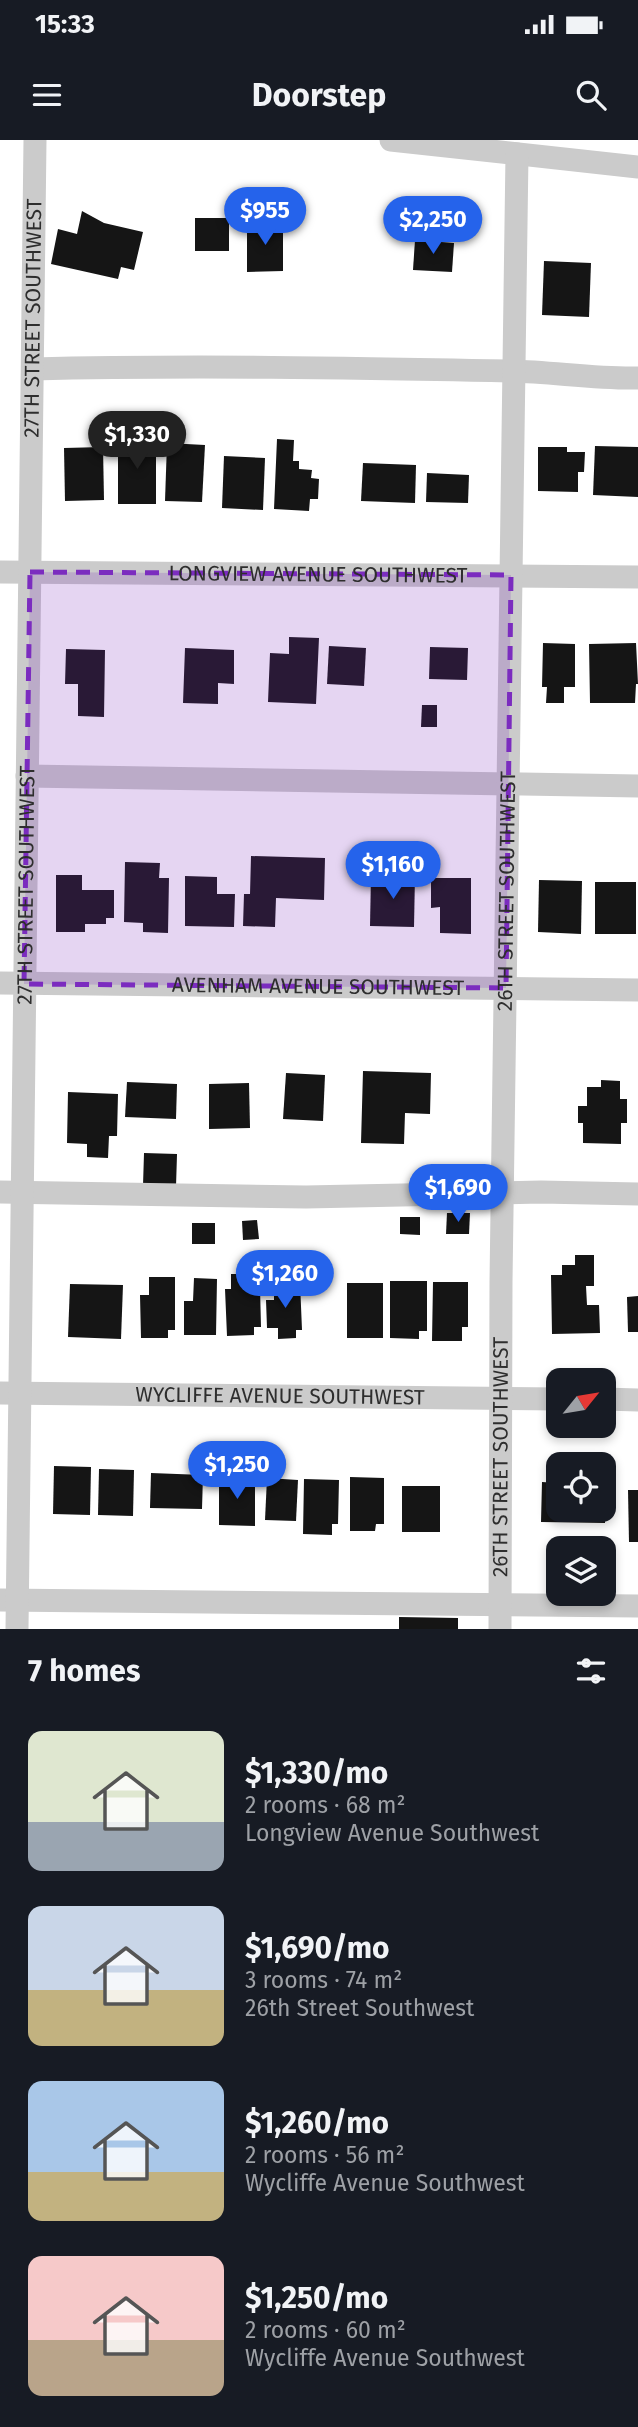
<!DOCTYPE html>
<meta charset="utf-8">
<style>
:root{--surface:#171b24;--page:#20242c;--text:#f1f3f6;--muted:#9ea1a6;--accent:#2563eb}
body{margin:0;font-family:"Fira Sans",sans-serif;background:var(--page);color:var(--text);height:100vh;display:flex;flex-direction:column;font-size:26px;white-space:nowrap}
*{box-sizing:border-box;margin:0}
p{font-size:23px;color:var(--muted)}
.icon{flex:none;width:38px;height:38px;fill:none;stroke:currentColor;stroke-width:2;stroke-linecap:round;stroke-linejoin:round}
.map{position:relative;height:1489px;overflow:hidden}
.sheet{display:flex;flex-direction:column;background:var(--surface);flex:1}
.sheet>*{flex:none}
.needle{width:46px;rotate:60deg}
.buttons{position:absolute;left:546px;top:1228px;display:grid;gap:14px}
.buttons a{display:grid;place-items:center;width:70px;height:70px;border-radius:14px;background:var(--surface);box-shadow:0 4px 10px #0003;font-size:35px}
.price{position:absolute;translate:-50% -60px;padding:0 16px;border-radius:24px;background:var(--accent);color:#fff;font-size:23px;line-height:46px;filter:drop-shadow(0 2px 4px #0008)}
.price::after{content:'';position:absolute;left:50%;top:42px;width:21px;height:16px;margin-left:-10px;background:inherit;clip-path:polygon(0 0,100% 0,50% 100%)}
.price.selected{background:#222;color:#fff}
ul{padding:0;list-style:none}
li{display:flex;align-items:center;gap:21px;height:175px;padding:0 28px}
li span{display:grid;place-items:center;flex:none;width:196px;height:140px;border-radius:14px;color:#555}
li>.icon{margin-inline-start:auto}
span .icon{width:84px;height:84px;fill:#fffc;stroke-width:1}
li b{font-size:30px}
h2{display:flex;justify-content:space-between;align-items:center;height:84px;padding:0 28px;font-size:30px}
.status{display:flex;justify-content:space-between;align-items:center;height:49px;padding:0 35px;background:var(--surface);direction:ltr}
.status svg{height:19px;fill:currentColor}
header{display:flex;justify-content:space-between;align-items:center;height:91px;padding:0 28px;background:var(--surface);font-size:32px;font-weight:700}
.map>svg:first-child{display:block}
.building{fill:#151515}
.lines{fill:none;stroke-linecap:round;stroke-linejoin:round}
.minor{stroke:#cbcbcb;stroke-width:23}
.marked{fill:#7b2cbf;fill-opacity:0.2;stroke:#7b2cbf;stroke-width:5;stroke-dasharray:14 9;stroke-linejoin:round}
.labels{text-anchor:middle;stroke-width:7;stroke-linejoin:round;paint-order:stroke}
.street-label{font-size:21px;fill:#2e2e2e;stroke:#fff}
</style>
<div class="status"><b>15:33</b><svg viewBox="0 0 49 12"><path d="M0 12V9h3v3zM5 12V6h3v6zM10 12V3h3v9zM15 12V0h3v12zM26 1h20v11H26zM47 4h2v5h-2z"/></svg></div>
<header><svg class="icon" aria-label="menu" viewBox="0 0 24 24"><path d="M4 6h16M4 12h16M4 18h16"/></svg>Doorstep<svg class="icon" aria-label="search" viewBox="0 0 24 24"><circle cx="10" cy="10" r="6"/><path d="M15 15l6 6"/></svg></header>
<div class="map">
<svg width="638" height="1489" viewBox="0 0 638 1489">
<rect width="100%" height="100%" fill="#fff"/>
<g class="building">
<polygon points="82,71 104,83 143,92 134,130 121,127 118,139 51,124 58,89 77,94"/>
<rect x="195" y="78" width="34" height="33"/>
<polygon points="247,82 283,83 283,131 247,132"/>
<polygon points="415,100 454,103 452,132 413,130"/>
<polygon points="544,121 591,123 589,177 542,175"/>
<rect x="118" y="298" width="38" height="66"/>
<polygon points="277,299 294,300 293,321 299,321 299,329 312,330 311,338 319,339 318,359 310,359 309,371 274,369"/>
<polygon points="167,303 205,305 202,362 165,361"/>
<polygon points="595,306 638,307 638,357 593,355"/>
<polygon points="103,307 104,360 65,361 64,308"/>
<polygon points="538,307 567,307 567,312 585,312 584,332 578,332 578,352 538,351"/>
<polygon points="224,316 265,318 263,370 222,368"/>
<polygon points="363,323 416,325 415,363 361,361"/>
<polygon points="427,333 469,335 468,363 426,362"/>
<polygon points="289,497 319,498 316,564 268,562 270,513 289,514"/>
<polygon points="543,503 575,504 575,547 564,547 564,563 546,563 547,547 542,547"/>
<polygon points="636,503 638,544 636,544 635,563 590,563 589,504"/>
<polygon points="329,506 366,508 364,546 327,544"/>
<polygon points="430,507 468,508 467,540 429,539"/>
<polygon points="185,508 234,510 234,544 218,543 218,564 183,563"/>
<polygon points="66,509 105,510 104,577 78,576 78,544 65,544"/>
<polygon points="422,565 437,565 437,587 421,587"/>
<polygon points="251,716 325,718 324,760 276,758 275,787 243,786 244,754 250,754"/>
<polygon points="125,722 160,723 159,738 169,738 168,793 143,792 143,783 124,782"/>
<polygon points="56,735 82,735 82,750 114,750 114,778 106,778 106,784 85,784 85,792 56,792"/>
<polygon points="371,735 415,735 414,787 370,786"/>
<polygon points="185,736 217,737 217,754 235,754 234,787 185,786"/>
<polygon points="431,738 471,738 471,794 440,793 440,767 431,768"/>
<polygon points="539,740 582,741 581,794 538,792"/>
<rect x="595" y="742" width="41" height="52"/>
<polygon points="363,931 431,933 430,974 405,973 404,1004 361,1003"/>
<polygon points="286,933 325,935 323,981 283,979"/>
<polygon points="601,940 620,941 620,959 627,959 627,983 621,983 621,1004 583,1003 583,983 578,983 578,966 587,966 587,947 601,947"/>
<polygon points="127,942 177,944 176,979 125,977"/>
<polygon points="249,943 250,988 209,989 209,944"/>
<polygon points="68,952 118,954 117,996 109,996 108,1018 87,1017 87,1004 67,1003"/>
<polygon points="144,1013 177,1014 176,1047 143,1046"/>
<polygon points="447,1073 470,1073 469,1094 446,1094"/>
<polygon points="400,1077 420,1077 420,1095 400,1094"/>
<polygon points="257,1080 259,1099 243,1100 242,1081"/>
<rect x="192" y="1083" width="23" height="21"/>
<polygon points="575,1115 594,1115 594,1146 586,1146 587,1165 599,1165 600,1193 552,1194 551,1135 562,1135 562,1125 575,1125"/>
<polygon points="231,1134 250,1134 251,1147 260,1147 261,1187 254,1187 254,1195 227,1196 225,1149 231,1149"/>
<polygon points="149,1137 175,1137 175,1190 168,1190 168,1198 141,1198 140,1155 149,1155"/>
<polygon points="194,1138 217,1139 216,1195 184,1195 184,1161 193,1161"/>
<polygon points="390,1141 427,1141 427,1191 419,1191 419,1199 390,1198"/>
<polygon points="300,1142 302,1190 296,1190 296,1198 278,1199 278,1188 267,1188 266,1160 274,1160 274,1143"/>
<polygon points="433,1142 468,1142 468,1187 462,1187 462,1201 432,1201"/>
<rect x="347" y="1143" width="36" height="55"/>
<polygon points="70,1144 123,1145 121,1199 68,1197"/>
<polygon points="638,1156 638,1192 628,1192 627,1157"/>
<polygon points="54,1326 91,1327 90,1375 53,1374"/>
<polygon points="99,1329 134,1330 133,1376 98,1375"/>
<polygon points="151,1333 203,1335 202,1369 150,1368"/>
<polygon points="219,1336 255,1337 255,1386 219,1385"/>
<polygon points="350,1337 384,1338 384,1384 376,1384 375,1391 350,1391"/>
<polygon points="267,1338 298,1340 296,1381 265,1380"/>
<polygon points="304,1339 339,1340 338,1384 332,1384 332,1395 303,1394"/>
<polygon points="542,1342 558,1343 558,1370 605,1370 605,1383 541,1382"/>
<rect x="402" y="1346" width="38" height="46"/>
<polygon points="628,1350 638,1350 638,1402 629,1402"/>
<polygon points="399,1477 458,1478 458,1489 399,1489"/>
</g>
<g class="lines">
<g class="minor">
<polyline points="391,0 638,27"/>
<path d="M33 229C192 225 352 228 511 231 554 232 595 239 638 238"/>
<path id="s1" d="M0 432 638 437"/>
<polyline points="27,636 638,646"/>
<path id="s2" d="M0 843 638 850"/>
<polyline points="0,1052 306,1057 541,1052 638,1054"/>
<path id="s3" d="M0 1253 558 1259"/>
<polyline points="604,1259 638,1260"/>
<polyline points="0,1460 638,1466"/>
<path id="s4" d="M17 1489 35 0"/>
<path id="s5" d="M500 1489 501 1142 517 14"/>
</g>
</g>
<path class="marked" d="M30 432 511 435 506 848 24 844Z"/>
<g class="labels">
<g class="street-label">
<text dy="7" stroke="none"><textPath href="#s4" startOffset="1311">27TH STREET SOUTHWEST</textPath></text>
<text dy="7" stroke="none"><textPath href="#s1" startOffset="318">LONGVIEW AVENUE SOUTHWEST</textPath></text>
<text dy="7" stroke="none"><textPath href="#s4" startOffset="744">27TH STREET SOUTHWEST</textPath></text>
<text dy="7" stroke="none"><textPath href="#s5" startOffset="738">26TH STREET SOUTHWEST</textPath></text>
<text dy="7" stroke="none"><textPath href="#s2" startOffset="318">AVENHAM AVENUE SOUTHWEST</textPath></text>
<text dy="7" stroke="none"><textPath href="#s3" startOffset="280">WYCLIFFE AVENUE SOUTHWEST</textPath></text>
<text dy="7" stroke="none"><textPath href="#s5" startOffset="172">26TH STREET SOUTHWEST</textPath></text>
</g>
</g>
</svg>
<div class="buttons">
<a><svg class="needle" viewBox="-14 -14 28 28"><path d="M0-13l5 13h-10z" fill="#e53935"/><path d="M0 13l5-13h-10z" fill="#9ea1a6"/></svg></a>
<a><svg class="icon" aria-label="locate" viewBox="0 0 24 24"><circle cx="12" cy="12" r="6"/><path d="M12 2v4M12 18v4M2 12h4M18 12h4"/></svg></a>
<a><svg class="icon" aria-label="layers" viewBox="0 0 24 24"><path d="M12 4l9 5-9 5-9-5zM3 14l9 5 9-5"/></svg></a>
</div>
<b class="price" style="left:265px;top:107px">$955</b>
<b class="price" style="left:433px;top:116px">$2,250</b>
<b class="price selected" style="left:137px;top:331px">$1,330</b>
<b class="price" style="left:393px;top:761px">$1,160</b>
<b class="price" style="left:458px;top:1084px">$1,690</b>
<b class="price" style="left:285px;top:1170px">$1,260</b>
<b class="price" style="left:237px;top:1361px">$1,250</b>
</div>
<section class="sheet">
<h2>7 homes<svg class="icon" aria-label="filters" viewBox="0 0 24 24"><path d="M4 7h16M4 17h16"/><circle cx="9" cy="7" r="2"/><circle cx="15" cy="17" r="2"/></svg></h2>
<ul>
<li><span style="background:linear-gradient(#dfe7d0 65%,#9aa5b1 0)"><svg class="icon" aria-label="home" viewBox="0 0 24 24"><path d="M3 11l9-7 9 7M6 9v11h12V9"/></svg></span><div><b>$1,330/mo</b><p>2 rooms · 68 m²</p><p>Longview Avenue Southwest</p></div></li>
<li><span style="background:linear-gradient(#c9d6e8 60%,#c2b280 0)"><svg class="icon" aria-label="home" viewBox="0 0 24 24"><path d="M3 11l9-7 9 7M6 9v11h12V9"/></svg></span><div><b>$1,690/mo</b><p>3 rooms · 74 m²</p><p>26th Street Southwest</p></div></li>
<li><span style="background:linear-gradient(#a9c7e8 65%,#c2b280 0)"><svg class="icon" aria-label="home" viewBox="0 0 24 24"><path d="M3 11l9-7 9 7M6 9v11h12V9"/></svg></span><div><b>$1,260/mo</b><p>2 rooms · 56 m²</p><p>Wycliffe Avenue Southwest</p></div></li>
<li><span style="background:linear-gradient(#f6c9c9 60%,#b9a48a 0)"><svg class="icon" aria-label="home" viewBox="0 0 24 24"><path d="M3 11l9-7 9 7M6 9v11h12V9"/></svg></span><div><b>$1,250/mo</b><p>2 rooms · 60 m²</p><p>Wycliffe Avenue Southwest</p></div></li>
</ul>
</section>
